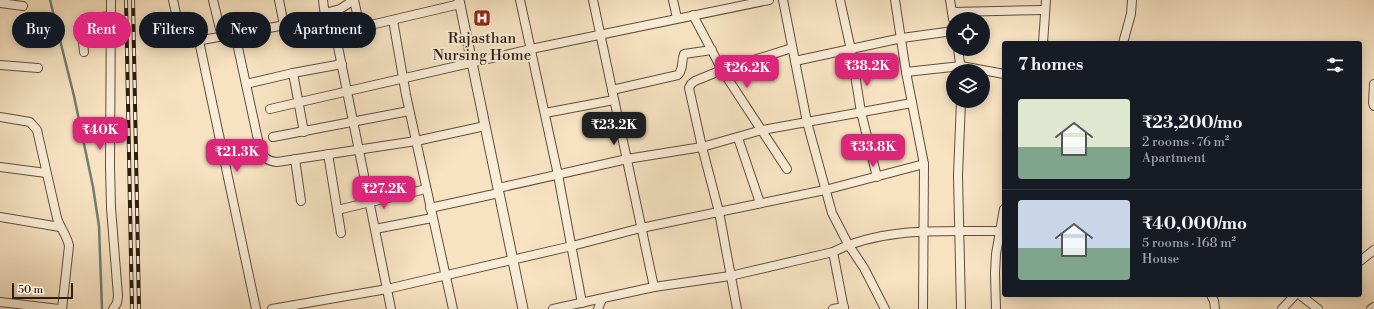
<!DOCTYPE html>
<meta charset="utf-8">
<style>
:root{--surface:#171b24;--page:#242831;--text:#f1f3f6;--muted:#9ea1a6;--line:#363941;--accent:#db2777}
body{margin:0;font-family:"Libre Bodoni",serif;background:var(--page);color:var(--text);height:100vh;display:flex;flex-direction:column;font-size:15px;white-space:nowrap}
*{box-sizing:border-box;margin:0}
p{font-size:13px;color:var(--muted)}
.icon{flex:none;width:22px;height:22px;fill:none;stroke:currentColor;stroke-width:2;stroke-linecap:round;stroke-linejoin:round}
.map{position:relative;flex:1;overflow:hidden}
.drawer{position:absolute;left:1002px;top:41px;width:360px;height:256px;display:flex;flex-direction:column;background:var(--surface);border-radius:4px;box-shadow:0 2px 10px #0003}
.drawer>*{flex:none}
.top-card{position:absolute;left:12px;top:12px;width:380px;height:36px;display:flex;gap:8px}
.controls{position:absolute;left:946px;top:12px;display:grid;gap:8px}
.controls a{display:grid;place-items:center;width:44px;height:44px;border-radius:50%;background:var(--surface);box-shadow:0 2px 10px #0003;font-size:20px}
.scale{position:absolute;left:12px;bottom:10px;width:61px;box-sizing:border-box;padding-left:4px;border:2px solid #2d1d13;border-top:0;font-size:11px;line-height:14px;white-space:nowrap;color:#2d1d13;-webkit-text-stroke:3px #faedd7;paint-order:stroke}
.price{position:absolute;translate:-50% -34px;padding:0 9px;border-radius:8px;background:var(--accent);color:#fff;font-size:13px;line-height:26px;filter:drop-shadow(0 1px 2px #0008)}
.price::after{content:'';position:absolute;left:50%;top:24px;width:12px;height:9px;margin-left:-6px;background:inherit;clip-path:polygon(0 0,100% 0,50% 100%)}
.price.active{background:#222;color:#fff}
ul{padding:0;list-style:none}
li{display:flex;align-items:center;gap:12px;height:100px;padding:0 16px}
li+li{border-top:1px solid var(--line)}
li span{display:grid;place-items:center;flex:none;width:112px;height:80px;border-radius:4px;color:#555}
li>.icon{margin-inline-start:auto}
span .icon{width:48px;height:48px;fill:#fffc;stroke-width:1}
li b{font-size:17px}
h2{display:flex;justify-content:space-between;align-items:center;height:48px;padding:0 16px;font-size:17px}
.tag{padding:0 14px;border-radius:18px;background:var(--surface);box-shadow:0 2px 10px #0003;font-size:14px;line-height:36px}
.tag.active{background:var(--accent);color:#fff}
.map>svg:first-child{display:block}
.lines{fill:none;stroke-linecap:round;stroke-linejoin:round}
.stream{stroke:#707e74;stroke-width:2.5}
.minor-casing{stroke:#604e3f;stroke-width:10}
.tertiary-casing{stroke:#604e3f;stroke-width:11}
.minor{stroke:#faedd7;stroke-width:8}
.tertiary{stroke:#faedd7;stroke-width:9}
.rail-casing{stroke:#2d1d13;stroke-width:4}
.rail{stroke:#faedd7;stroke-width:2.5;stroke-dasharray:8;stroke-linecap:butt}
.labels{text-anchor:middle;stroke-width:4;stroke-linejoin:round;paint-order:stroke}
.poi-label{font-size:15px;fill:#2d1d13;stroke:#faedd7}
</style>
<div class="map">
<svg width="1374" height="309" viewBox="0 0 1374 309">
<rect width="100%" height="100%" fill="#f7e3c2"/>
<filter id="stains"><feTurbulence type="fractalNoise" baseFrequency=".005" numOctaves="4"/><feColorMatrix values="0 0 0 0 .2 0 0 0 0 .09 0 0 0 0 .02 0 0 0 .5 -.17"/></filter>
<radialGradient id="worn" r=".72"><stop offset=".6" stop-color="#630" stop-opacity="0"/><stop offset="1" stop-color="#630" stop-opacity=".3"/></radialGradient>
<g class="lines">
<polyline class="stream" points="50,0 74,96 93,187 99,226 102,309"/>
<g class="minor-casing">
<g id="minor">
<polyline points="111,0 110,166 111,208 118,296 117,303 113,309"/>
<polyline points="173,0 181,36 187,41 191,42 291,24 304,25 320,31 341,32 460,4"/>
<polyline points="213,0 222,37"/>
<polyline points="279,0 284,25"/>
<polyline points="323,0 327,32"/>
<polyline points="354,0 360,27"/>
<polyline points="520,0 558,175 582,303"/>
<polyline points="593,0 654,287"/>
<polyline points="673,0 677,18"/>
<polyline points="783,0 807,122 832,213 848,244 864,268 885,309"/>
<polyline points="840,0 851,50 861,112 877,177"/>
<polyline points="895,0 906,72 924,164 923,309"/>
<polyline points="950,0 953,19"/>
<polyline points="0,3 23,6"/>
<polyline points="952,12 1045,10"/>
<polyline points="325,13 340,9 354,0"/>
<polyline points="693,15 722,70 787,169"/>
<polyline points="393,20 406,95 453,309"/>
<polyline points="335,32 391,309"/>
<polyline points="199,41 256,309"/>
<path d="M237 43 260 149C264 158 267 161 277 162L416 141 485 126"/>
<polyline points="1043,43 1046,0"/>
<polyline points="1123,43 1131,14 1132,0"/>
<polyline points="958,49 961,70"/>
<polyline points="84,52 81,23 84,19 111,16"/>
<polyline points="795,61 902,38 953,31"/>
<polyline points="0,65 38,68"/>
<polyline points="906,72 961,66 1004,74"/>
<polyline points="293,73 304,132"/>
<polyline points="246,84 293,73 342,64"/>
<polyline points="1374,84 1373,103 1374,106"/>
<path d="M612 90 678 75C684 69 681 61 684 54L712 50"/>
<polyline points="270,109 531,49 769,0"/>
<polyline points="545,113 614,100"/>
<path d="M0 117 30 122 37 130 57 218C60 228 67 235 69 246L62 309"/>
<polyline points="273,137 409,111"/>
<polyline points="738,138 760,203"/>
<polyline points="328,154 341,233"/>
<polyline points="295,159 301,201"/>
<polyline points="0,167 46,173"/>
<polyline points="498,188 627,159 702,147 762,130 912,103"/>
<polyline points="430,208 499,193"/>
<polyline points="337,210 426,189"/>
<polyline points="0,217 60,227"/>
<polyline points="375,229 432,218"/>
<polyline points="1360,261 1374,250"/>
<polyline points="1211,295 1214,301 1215,309"/>
<polyline points="1300,295 1318,309"/>
<polyline points="0,302 59,309"/>
<polyline points="272,309 387,289 572,246 641,228 825,190 924,164"/>
<polyline points="553,309 654,287 730,276 833,252"/>
<polyline points="598,309 602,299"/>
<polyline points="737,309 719,212 702,147 689,88 691,84 695,81 722,70 792,48"/>
<polyline points="833,309 844,307"/>
<path d="M844 309 833 252C884 226 945 232 1000 231"/>
<polyline points="961,309 958,175 961,101"/>
<polyline points="996,309 995,273 996,254 1004,209"/>
<polyline points="1282,309 1295,295"/>
<polyline points="1371,309 1374,307"/>
</g>
</g>
<g class="tertiary-casing">
<polyline id="tertiary" points="459,0 523,309"/>
</g>
<use href="#minor" class="minor"/>
<use href="#tertiary" class="tertiary"/>
<g class="rail-casing">
<g id="rail">
<polyline points="126,0 132,309"/>
<polyline points="133,0 139,309"/>
</g>
</g>
<use href="#rail" class="rail"/>
</g>
<defs>
<g id="hospital-square" transform="scale(0.9)"><rect x="-9" y="-9" width="18" height="18" rx="4" fill="#8f2418" stroke="#faedd7"/><path d="M-5-5h3v3.5h4V-5h3V5h-3V1.5h-4V5h-3Z" fill="#fff"/></g>
</defs>
<g fill-rule="evenodd">
<use href="#hospital-square" x="482" y="18"/>
</g>
<g class="labels">
<g class="poi-label">
<text x="482" y="43">Rajasthan<tspan x="482" dy="17">Nursing Home</tspan></text>
</g>
</g>
<rect width="100%" height="100%" filter="url(#stains)"/>
<rect width="100%" height="100%" fill="url(#worn)"/>
</svg>
<div class="controls">
<a><svg class="icon" aria-label="locate" viewBox="0 0 24 24"><circle cx="12" cy="12" r="6"/><path d="M12 2v4M12 18v4M2 12h4M18 12h4"/></svg></a>
<a><svg class="icon" aria-label="layers" viewBox="0 0 24 24"><path d="M12 4l9 5-9 5-9-5zM3 14l9 5 9-5"/></svg></a>
</div>
<div class="scale">50 m</div>
<b class="price" style="left:867px;top:87px">₹38.2K</b>
<b class="price" style="left:747px;top:89px">₹26.2K</b>
<b class="price active" style="left:614px;top:146px">₹23.2K</b>
<b class="price" style="left:100px;top:151px">₹40K</b>
<b class="price" style="left:873px;top:168px">₹33.8K</b>
<b class="price" style="left:237px;top:173px">₹21.3K</b>
<b class="price" style="left:384px;top:210px">₹27.2K</b>
<div class="top-card">
<a class="tag">Buy</a>
<a class="tag active">Rent</a>
<a class="tag">Filters</a>
<a class="tag">New</a>
<a class="tag">Apartment</a>
</div>
<section class="drawer">
<h2>7 homes<svg class="icon" aria-label="filters" viewBox="0 0 24 24"><path d="M4 7h16M4 17h16"/><circle cx="9" cy="7" r="2"/><circle cx="15" cy="17" r="2"/></svg></h2>
<ul>
<li><span style="background:linear-gradient(#dfe7d0 60%,#7fa58c 0)"><svg class="icon" aria-label="home" viewBox="0 0 24 24"><path d="M3 11l9-7 9 7M6 9v11h12V9"/></svg></span><div><b>₹23,200/mo</b><p>2 rooms · 76 m²</p><p>Apartment</p></div></li>
<li><span style="background:linear-gradient(#c9d6e8 60%,#7fa58c 0)"><svg class="icon" aria-label="home" viewBox="0 0 24 24"><path d="M3 11l9-7 9 7M6 9v11h12V9"/></svg></span><div><b>₹40,000/mo</b><p>5 rooms · 168 m²</p><p>House</p></div></li>
</ul>
</section>
</div>
